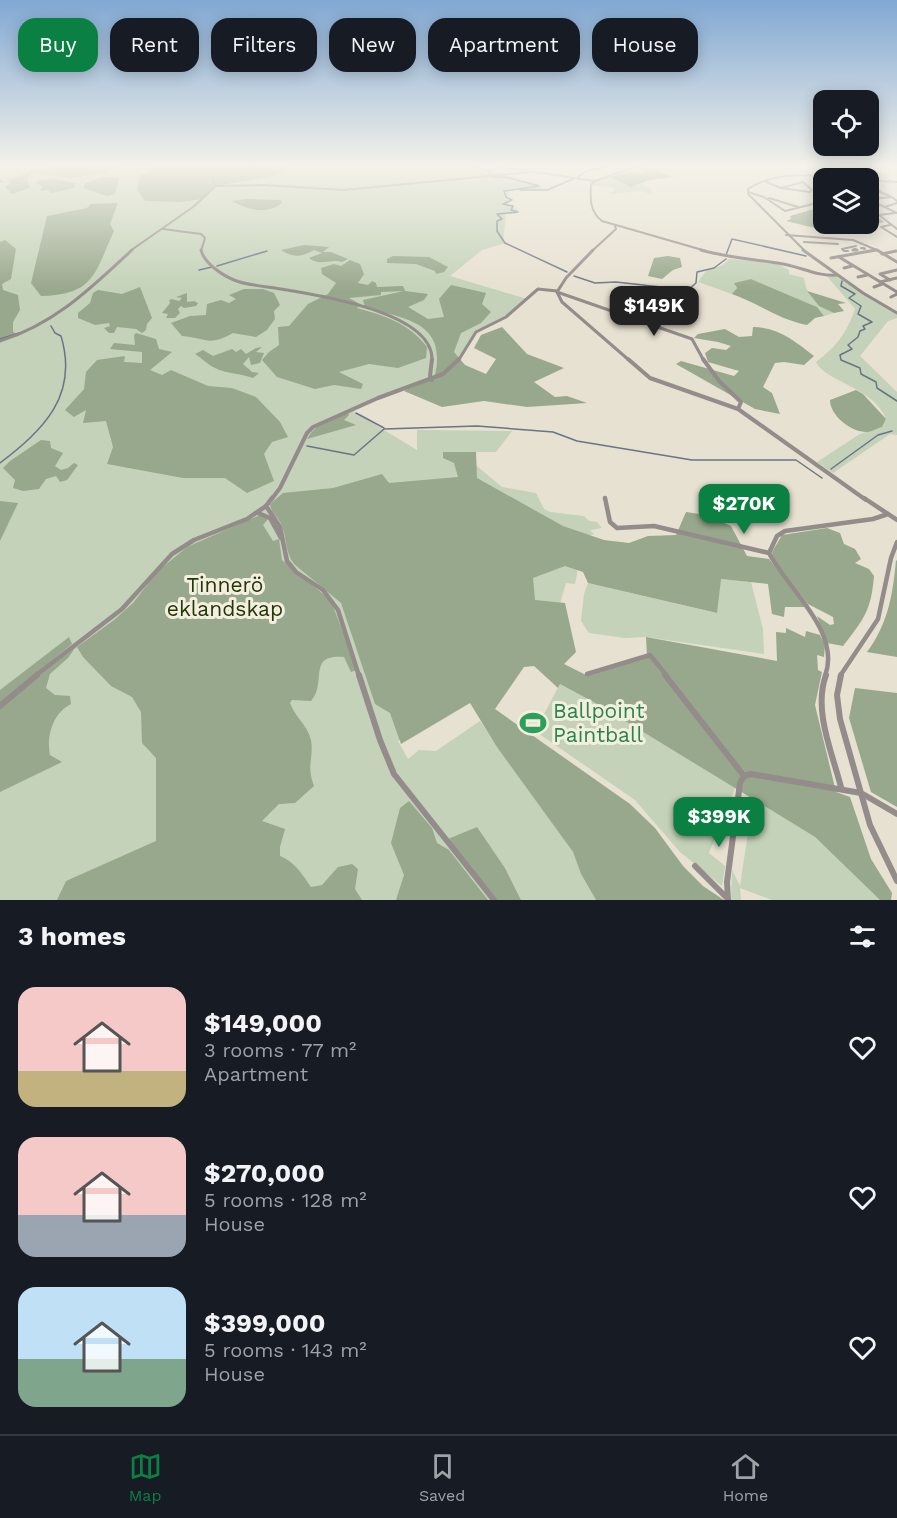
<!DOCTYPE html>
<meta charset="utf-8">
<style>
:root{--surface:#171b24;--page:#242831;--text:#f1f3f6;--muted:#9ea1a6;--line:#363941;--accent:#0b8043}
body{margin:0;font-family:"Work Sans",sans-serif;background:var(--page);color:var(--text);height:100vh;display:flex;flex-direction:column;font-size:22px;white-space:nowrap}
*{box-sizing:border-box;margin:0}
p{font-size:20px;color:var(--muted)}
.icon{flex:none;width:33px;height:33px;fill:none;stroke:currentColor;stroke-width:2;stroke-linecap:round;stroke-linejoin:round}
.map{position:relative;height:900px;overflow:hidden}
.details{display:flex;flex-direction:column;background:var(--surface);flex:1}
.details>*{flex:none}
.top-card{position:absolute;left:18px;top:18px;width:861px;height:54px;display:flex;gap:12px}
.buttons{position:absolute;left:813px;top:90px;display:grid;gap:12px}
.buttons a{display:grid;place-items:center;width:66px;height:66px;border-radius:12px;background:var(--surface);box-shadow:0 3px 15px #0003;font-size:30px}
.price{position:absolute;translate:-50% -51px;padding:0 14px;border-radius:12px;background:var(--accent);color:#fff;font-size:20px;line-height:39px;filter:drop-shadow(0 2px 3px #0008)}
.price::after{content:'';position:absolute;left:50%;top:36px;width:18px;height:14px;margin-left:-9px;background:inherit;clip-path:polygon(0 0,100% 0,50% 100%)}
.price.active{background:#222;color:#fff}
ul{padding:0;list-style:none}
li{display:flex;align-items:center;gap:18px;height:150px;padding:0 18px}
li span{display:grid;place-items:center;flex:none;width:168px;height:120px;border-radius:18px;color:#555}
li>.icon{margin-inline-start:auto}
span .icon{width:72px;height:72px;fill:#fffc;stroke-width:1}
li b{font-size:26px}
h2{display:flex;justify-content:space-between;align-items:center;height:72px;padding:0 18px;font-size:26px}
.pill{padding:0 21px;border-radius:18px;background:var(--surface);box-shadow:0 3px 15px #0003;font-size:21px;line-height:54px}
.pill.active{background:var(--accent);color:#fff}
.tabs{display:flex;justify-content:space-around;align-items:center;height:84px;border-top:2px solid var(--line);background:var(--surface);font-size:16px;color:var(--muted)}
.tabs a{display:grid;justify-items:center;gap:3px}
.tabs .active{color:var(--accent)}
.map>svg:first-child{display:block}
.green{fill:#c3d2b8}
.forest{fill:#98a88c}
.lines{fill:none;stroke-linecap:round;stroke-linejoin:round}
.stream{stroke:#6a7486;stroke-width:1.5}
.minor-far4{stroke:#948c8a;stroke-width:2}
.minor-far3{stroke:#948c8a;stroke-width:3}
.minor-far2{stroke:#948c8a;stroke-width:4}
.minor-far1{stroke:#948c8a;stroke-width:4.5}
.minor{stroke:#948c8a;stroke-width:6}
.labels{text-anchor:middle;stroke-width:6;stroke-linejoin:round;paint-order:stroke}
.near-park-label{font-size:21px;fill:#22380b;stroke:#f4eede}
.near-leisure-label{font-size:21px;fill:#27864d;stroke:#f4eede;text-anchor:start}
</style>
<div class="map">
<svg width="897" height="900" viewBox="0 0 897 900">
<rect width="100%" height="100%" fill="#e7e1d1"/>
<g class="green">
<polygon points="0,165 471,165 538,183 544,190 509,190 508,203 518,210 516,214 506,214 503,242 506,243 482,250 450,276 527,299 512,312 477,331 451,369 357,407 354,412 417,450 417,430 512,431 496,452 460,452 502,487 536,493 544,509 550,512 584,516 589,521 597,522 602,528 590,530 594,534 584,537 575,584 566,583 556,617 521,666 468,701 398,741 408,759 419,750 436,751 480,721 573,852 581,874 596,900 521,900 505,868 492,849 517,900 0,900"/>
<polygon points="641,165 662,171 645,171 644,174 631,172 635,186 641,184 651,189 652,192 650,194 641,191 611,194 609,193 613,192 615,188 592,185 602,178"/>
<polygon points="820,165 863,165 886,175 888,178 878,178 880,180 849,178 848,173 825,171"/>
<path d="M729 259 776 263 789 270V274L804 278C806 296 818 305 834 313L824 316 817 307 751 279 735 284 737 288 732 294 698 282 706 271 723 265Z"/>
<path d="M827 276 839 277 897 313V318L888 321 860 356 897 392V435L890 434 833 473 817 462 860 434 882 427 886 419C874 387 824 381 816 362 836 347 847 333 855 309Z"/>
<polygon points="720,579 751,582 763,629 764,654 646,637 625,638 589,633 581,621 584,594 588,583 716,613"/>
<polygon points="560,684 599,705 735,788 709,853 725,866 722,886 680,852 635,800 535,731"/>
<polygon points="753,799 815,837 880,900 772,900 740,888 741,900 731,900 732,870 740,886"/>
</g>
<g class="forest">
<polygon points="74,165 116,165 109,172 71,178 32,173 27,178 30,188 12,194 5,187 12,181 0,183 0,179 5,182 37,169"/>
<polygon points="159,165 279,165 287,168 274,176 215,186 202,199 180,202 145,201 137,190 140,175 148,174"/>
<polygon points="654,170 674,177 650,180 631,187 610,177 631,172 644,174 645,171"/>
<polygon points="102,177 119,178 115,194 107,196 83,188 86,183"/>
<polygon points="53,179 76,183 74,188 52,193 47,190 40,191 42,186 35,183 39,180"/>
<path d="M247 199 281 200 282 203C266 215 248 210 232 201Z"/>
<path d="M118 203 110 224 114 231C95 272 95 295 41 296L31 283 47 216 87 208 90 204Z"/>
<polygon points="821,207 823,208 824,224 868,224 869,210 884,222 847,230 835,225 828,230 819,229 786,221 791,219 790,216"/>
<polygon points="5,240 16,249 11,279 2,284 3,290 18,295 20,310 13,322 13,332 17,334 0,340 0,242"/>
<path d="M304 245 329 247 323 252H331L348 259 342 262C331 258 319 267 309 258L322 253 314 250C302 257 293 258 281 250Z"/>
<polygon points="393,256 429,257 448,267 444,272 436,274 435,271 416,264 387,263 387,259"/>
<polygon points="668,256 680,258 682,267 673,270 662,279 648,276 654,258"/>
<path d="M350 260 360 264 364 274 358 283 368 285 372 281 376 283 377 287 403 286 405 291 428 294 424 300 408 307 428 319 444 317 439 299 451 285 486 293 482 304 491 312 481 323 461 333 454 352 465 365 486 374 496 359 474 348 481 335 502 327 527 354 564 368 534 382 555 397 567 396 587 403 527 407 484 401 442 407 404 391 435 375C447 321 404 319 365 307L363 300 404 291 381 292V295L349 298 360 304 357 308C385 316 409 323 427 347L426 358 398 368 369 364 339 372 363 384 361 389 334 385 315 389 277 377 262 360 269 352 279 345 278 327 289 326 308 304 328 294 336 283 322 274 321 268 334 264 341 266Z"/>
<path d="M751 279 817 307 824 316 815 318 807 325C780 320 758 303 732 294L737 288 734 283Z"/>
<polygon points="140,287 152,318 147,324 146,330 142,333 136,329 117,327 114,333 109,333 104,328 110,326 109,323 95,325 78,318 78,313 90,303 93,293 98,290 122,294"/>
<path d="M244 289H263L274 293 280 305 274 311 275 319 267 330 256 337 233 333C208 347 207 338 182 336L171 323 190 316 206 315 207 304 221 300 229 303 236 299 229 295Z"/>
<polygon points="807,291 846,303 838,304 844,311 834,313 819,306"/>
<polygon points="187,293 187,302 194,301 198,303 196,306 184,308 181,306 178,309 180,313 175,318 166,318 168,314 162,313 170,303 169,300 172,299 179,301 182,298 176,297"/>
<path d="M753 327C778 327 795 341 814 356L804 365 784 362 775 363 763 387 772 393 780 414 755 409 676 364 681 361 734 376 739 371 708 362 705 353 712 348 726 350 731 346 718 342 694 338 698 334 725 329 739 337 752 336Z"/>
<polygon points="136,333 156,339 159,349 172,352 150,370 162,375 171,370 208,386 232,388 256,397 280,422 288,437 272,442 264,454 274,481 247,493 225,478 183,478 107,464 113,447 106,421 83,423 86,410 74,417 65,410 84,389 86,372 97,360 125,356 124,362 142,363 142,352 110,349 114,343 135,345 134,335"/>
<path d="M262 347 256 352 264 353 260 363 251 365 249 357 243 364 252 372 259 373 253 378C240 373 227 374 215 368 208 365 202 358 195 354L203 350 213 356 232 349 236 352 241 349 246 354 256 348Z"/>
<path d="M856 390 863 394 886 419 882 427C878 428 873 431 868 432 852 433 830 416 830 400Z"/>
<path d="M348 412 349 415 344 420 356 425 307 439C316 423 332 419 348 412Z"/>
<polygon points="41,440 50,441 51,448 63,453 55,466 61,470 68,468 74,463 78,465 67,480 60,482 56,476 46,479 39,489 23,491 13,488 15,480 3,468 10,461"/>
<path d="M443 452H476L477 478 563 526 604 540 629 543 648 536 676 535 686 512 706 515 731 526 747 556 769 559 807 607H785L784 617 772 614 768 584 721 579 717 613 588 583 583 572 565 566 533 578 535 600 565 603 576 652 564 664 586 675 647 656 646 637 777 661 776 632 786 633V628L805 637 806 631 820 635 825 645 824 657 817 655 818 670 822 672 815 705 836 792 850 797 871 859 892 893 891 900H880L815 837 599 705 560 684 558 688 534 666 524 667 495 709 630 804 655 828 683 866 703 886 724 900H596L581 874 573 852 497 747 470 703 401 744 390 713 375 704 341 603 294 564C285 552 287 539 282 526 279 517 271 514 270 504L283 493 333 488 382 474 389 483 458 477 454 463 443 458Z"/>
<path d="M708 486 727 487 738 494 750 497 756 510C740 522 712 513 704 495Z"/>
<polygon points="0,501 18,503 0,541"/>
<path d="M260 515 268 519 263 525 273 541 279 539 282 560 328 598 333 606 357 670 351 672 344 657C306 654 328 682 311 701L292 700 290 703C295 717 308 726 311 740 314 758 306 766 314 786L295 803 279 804 262 821 285 829 280 847V856C295 862 302 874 311 887L322 885 338 867 352 864 358 869 355 889 362 900H57L66 881 156 841V758L142 743 141 712 132 697 111 686 83 657 77 647 114 620 133 603 158 571 187 547Z"/>
<path d="M827 528 840 533 844 544 855 549 861 559 855 563 869 569 874 576C871 611 864 619 843 646L827 643 817 616 830 625 834 624 833 617 808 604 773 558 772 552 782 535Z"/>
<path d="M896 560 897 561V657L867 652C888 624 893 594 896 560Z"/>
<polygon points="69,637 72,644 0,703 0,690"/>
<path d="M75 648 68 658 50 674 46 688 55 695 70 696 71 704C53 713 46 736 50 755L62 762 0 792V708L25 685Z"/>
<polygon points="855,688 897,693 897,807 871,792 849,718"/>
<polygon points="409,801 432,828 437,843 449,850 488,900 396,900 404,875 391,843 400,808"/>
<polygon points="477,827 505,868 521,900 497,900 448,839"/>
</g>
<g class="lines">
<g class="stream">
<polyline points="469,165 489,171 491,176"/>
<polyline points="492,177 505,177 539,186 504,191 506,197 512,200 503,204 513,206 511,210 518,212 497,214 502,219 497,221 497,231 505,243 567,272"/>
<polyline points="578,177 588,170 613,166 611,165"/>
<polyline points="520,190 547,190 573,179"/>
<polyline points="726,255 732,239 806,256"/>
<polyline points="217,266 267,251"/>
<polyline points="199,270 212,267"/>
<polyline points="574,276 595,283 616,282 688,290 696,283 697,272 714,268 726,259"/>
<polyline points="842,281 841,286 855,294 849,298 861,306 858,314 872,322 863,326 865,329 860,331 858,337 848,345 852,349 840,355 841,360 860,368 861,374 876,382 877,388 897,401"/>
<polyline points="0,339 19,333"/>
<polyline points="356,413 384,428"/>
<polyline points="307,446 354,455 384,429 477,426 553,432 577,441 692,460 796,460 822,478"/>
<path d="M0 463C43 430 79 396 61 336L55 333 51 326"/>
<polyline points="831,469 878,435 892,431"/>
</g>
<g class="minor-far4">
<polyline points="212,165 209,170 216,186"/>
<polyline points="489,165 595,181 639,165"/>
<polyline points="868,180 897,182"/>
<path d="M595 181 591 185C590 199 590 212 602 221L706 251"/>
<polyline points="766,182 781,188"/>
<polygon points="803,182 812,190 810,192 781,188"/>
<polyline points="868,187 890,196"/>
<polyline points="748,192 764,197 785,211 813,204"/>
<polyline points="868,193 880,191"/>
<polyline points="769,198 798,207"/>
<polyline points="868,199 897,213"/>
<polyline points="870,199 892,197 897,201"/>
<polyline points="885,207 897,203"/>
<polyline points="879,215 897,229"/>
<polyline points="879,215 895,213"/>
<polyline points="890,225 881,227 897,237"/>
<polyline points="163,229 201,234 205,238 201,251"/>
<polyline points="786,235 853,240 879,251"/>
<polyline points="804,242 838,244"/>
<polygon points="861,248 864,248 865,249"/>
<polygon points="855,249 857,250 853,250"/>
<polyline points="130,251 193,207 216,186 263,185 344,190 531,172"/>
<polyline points="592,251 616,229 615,226"/>
<path d="M805 251 748 194V189C776 170 815 175 847 178"/>
<polyline points="844,251 842,249 856,246"/>
<polyline points="845,251 848,251"/>
<polyline points="868,251 876,250"/>
<polyline points="894,251 896,251"/>
</g>
<g class="minor-far3">
<path d="M201 250C204 263 222 275 234 280 246 285 262 286 275 288 312 294 435 311 432 361"/>
<polyline points="593,250 566,278 557,292 562,302 630,361"/>
<path d="M701 250C728 258 755 259 783 264 801 267 819 277 837 275"/>
<polyline points="803,250 863,293 897,313"/>
<polyline points="853,250 857,250"/>
<polyline points="877,250 897,262"/>
<polyline points="882,254 896,251"/>
<polyline points="839,257 897,292"/>
<polyline points="831,258 876,250"/>
<polyline points="844,268 852,266"/>
<polyline points="858,277 867,275"/>
<polyline points="890,280 880,274 897,270"/>
<polyline points="880,282 897,278"/>
<polyline points="874,287 882,284"/>
<polyline points="557,292 692,339 704,361"/>
<polyline points="891,297 897,294"/>
<path d="M0 341C55 324 91 288 132 250"/>
<polyline points="458,361 476,332 506,317 538,289 557,291"/>
</g>
<g class="minor-far2">
<polyline points="628,359 650,378 738,409 866,500"/>
<polyline points="703,359 719,381 741,402 738,409"/>
<polyline points="432,380 430,376 432,359"/>
<polyline points="271,500 280,488 307,433 313,427 378,398 443,374 459,359"/>
</g>
<g class="minor-far1">
<polyline points="272,498 266,506 280,527 287,561 296,572 323,590 338,610 359,676"/>
<path d="M605 498 610 522 617 528 654 526 769 553C787 588 842 632 825 676"/>
<polyline points="864,498 897,520"/>
<polyline points="258,513 270,518 281,538"/>
<polyline points="769,553 777,536 785,531 873,519 888,514"/>
<polyline points="587,674 650,655 667,676"/>
<polyline points="35,676 122,609 172,554 194,540 247,519 266,506"/>
<polyline points="840,676 878,619 891,558 897,542"/>
</g>
<g class="minor">
<polyline points="359,675 380,740 394,774 494,900"/>
<polyline points="665,675 744,776"/>
<path d="M826 675C813 710 832 752 841 787"/>
<polyline points="841,675 837,695 840,719 870,825 897,881"/>
<polyline points="0,706 37,675"/>
<polyline points="695,866 726,897"/>
<polyline points="728,900 727,882 740,783 744,776 751,774 861,793 897,814"/>
</g>
</g>
<linearGradient id="sky" x2="0" y2="1"><stop stop-color="#81a8d3"/><stop offset="0.57" stop-color="#f4f2ea"/><stop offset="1" stop-color="#f4f2ea" stop-opacity="0"/></linearGradient>
<rect width="897" height="291" fill="url(#sky)"/>
<defs>
<g id="stadium-bare" transform="scale(2.07)"><path d="M0-5a6.5 5 0 1 0 0 10a6.5 5 0 1 0 0-10ZM-3.5-1.8h7v3.6h-7Z" fill="#2e9e5b" stroke="#f4eede" stroke-width="2.5" paint-order="stroke"/></g>
</defs>
<g fill-rule="evenodd">
<use href="#stadium-bare" x="533" y="723"/>
</g>
<g class="labels">
<g class="near-park-label">
<text x="225" y="592">Tinnerö<tspan x="225" dy="24">eklandskap</tspan></text>
</g>
<g class="near-leisure-label">
<text x="553" y="718">Ballpoint<tspan x="553" dy="24">Paintball</tspan></text>
</g>
</g>
</svg>
<div class="buttons">
<a><svg class="icon" aria-label="locate" viewBox="0 0 24 24"><circle cx="12" cy="12" r="6"/><path d="M12 2v4M12 18v4M2 12h4M18 12h4"/></svg></a>
<a><svg class="icon" aria-label="layers" viewBox="0 0 24 24"><path d="M12 4l9 5-9 5-9-5zM3 14l9 5 9-5"/></svg></a>
</div>
<b class="price active" style="left:654px;top:337px">$149K</b>
<b class="price" style="left:744px;top:535px">$270K</b>
<b class="price" style="left:719px;top:848px">$399K</b>
<div class="top-card">
<a class="pill active">Buy</a>
<a class="pill">Rent</a>
<a class="pill">Filters</a>
<a class="pill">New</a>
<a class="pill">Apartment</a>
<a class="pill">House</a>
</div>
</div>
<section class="details">
<h2>3 homes<svg class="icon" aria-label="filters" viewBox="0 0 24 24"><path d="M4 7h16M4 17h16"/><circle cx="9" cy="7" r="2"/><circle cx="15" cy="17" r="2"/></svg></h2>
<ul>
<li><span style="background:linear-gradient(#f6c9c9 70%,#c2b280 0)"><svg class="icon" aria-label="home" viewBox="0 0 24 24"><path d="M3 11l9-7 9 7M6 9v11h12V9"/></svg></span><div><b>$149,000</b><p>3 rooms · 77 m²</p><p>Apartment</p></div><svg class="icon" aria-label="heart" viewBox="0 0 24 24"><path d="M12 20l-8-8c-3-5 5-10 8-4 3-6 11-1 8 4z"/></svg></li>
<li><span style="background:linear-gradient(#f6c9c9 65%,#9aa5b1 0)"><svg class="icon" aria-label="home" viewBox="0 0 24 24"><path d="M3 11l9-7 9 7M6 9v11h12V9"/></svg></span><div><b>$270,000</b><p>5 rooms · 128 m²</p><p>House</p></div><svg class="icon" aria-label="heart" viewBox="0 0 24 24"><path d="M12 20l-8-8c-3-5 5-10 8-4 3-6 11-1 8 4z"/></svg></li>
<li><span style="background:linear-gradient(#bfe0f5 60%,#7fa58c 0)"><svg class="icon" aria-label="home" viewBox="0 0 24 24"><path d="M3 11l9-7 9 7M6 9v11h12V9"/></svg></span><div><b>$399,000</b><p>5 rooms · 143 m²</p><p>House</p></div><svg class="icon" aria-label="heart" viewBox="0 0 24 24"><path d="M12 20l-8-8c-3-5 5-10 8-4 3-6 11-1 8 4z"/></svg></li>
</ul>
</section>
<nav class="tabs">
<a class="active"><svg class="icon" aria-label="map" viewBox="0 0 24 24"><path d="M3 6l6-2 6 2 6-2v14l-6 2-6-2-6 2zM9 4v14M15 6v14"/></svg>Map</a>
<a><svg class="icon" aria-label="saved" viewBox="0 0 24 24"><path d="M7 4h10v16l-5-4-5 4z"/></svg>Saved</a>
<a><svg class="icon" aria-label="home" viewBox="0 0 24 24"><path d="M3 11l9-7 9 7M6 9v11h12V9"/></svg>Home</a>
</nav>
